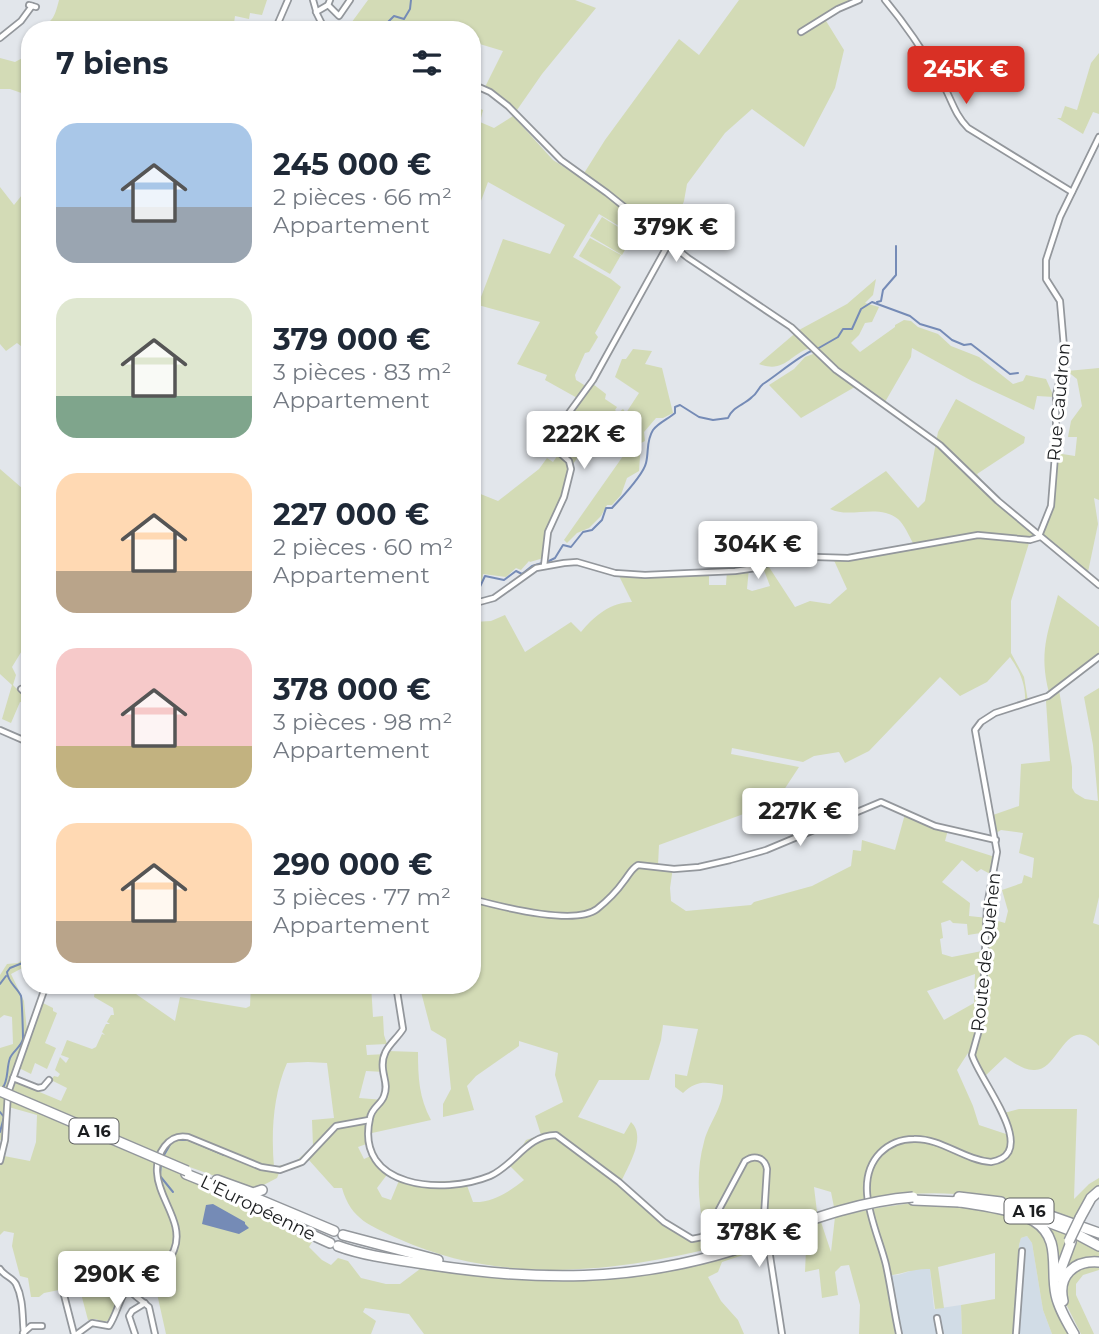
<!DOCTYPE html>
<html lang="fr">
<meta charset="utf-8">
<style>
:root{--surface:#fff;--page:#f2f2f3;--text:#1f2937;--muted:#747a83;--accent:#d93025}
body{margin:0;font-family:Montserrat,sans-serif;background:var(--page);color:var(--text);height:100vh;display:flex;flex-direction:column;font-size:26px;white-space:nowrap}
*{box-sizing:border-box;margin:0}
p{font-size:23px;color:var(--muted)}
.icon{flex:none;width:38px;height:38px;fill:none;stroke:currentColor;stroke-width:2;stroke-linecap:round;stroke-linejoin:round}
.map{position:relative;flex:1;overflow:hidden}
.drawer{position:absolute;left:21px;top:21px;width:460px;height:973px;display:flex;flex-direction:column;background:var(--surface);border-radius:28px;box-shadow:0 2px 5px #0004}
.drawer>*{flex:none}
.price{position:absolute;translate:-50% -60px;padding:0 16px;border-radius:7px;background:#fff;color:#222;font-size:23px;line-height:46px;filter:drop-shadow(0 2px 4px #0008)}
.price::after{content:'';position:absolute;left:50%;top:42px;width:21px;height:16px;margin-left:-10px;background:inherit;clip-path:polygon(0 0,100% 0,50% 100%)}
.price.active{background:var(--accent);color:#fff}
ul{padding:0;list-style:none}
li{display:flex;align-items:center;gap:21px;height:175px;padding:0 35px}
li span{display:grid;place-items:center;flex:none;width:196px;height:140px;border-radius:21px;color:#555}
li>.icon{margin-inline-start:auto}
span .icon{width:84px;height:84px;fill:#fffc;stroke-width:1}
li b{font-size:30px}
h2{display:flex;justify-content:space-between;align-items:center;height:84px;padding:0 35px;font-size:30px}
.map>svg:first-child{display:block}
.built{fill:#d1dce6}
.green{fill:#d3dbb6;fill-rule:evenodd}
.water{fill:#758bb6}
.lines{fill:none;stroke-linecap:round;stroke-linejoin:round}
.stream{stroke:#758bb6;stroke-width:2}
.minor-casing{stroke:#93979c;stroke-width:8}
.highway-casing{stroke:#93979c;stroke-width:12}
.minor{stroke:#fff;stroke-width:4.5}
.highway{stroke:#fff;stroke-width:9}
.highway-bridge-casing{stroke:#93979c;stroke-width:12;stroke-linecap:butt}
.highway-bridge{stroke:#fff;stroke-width:9}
.labels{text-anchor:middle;stroke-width:6;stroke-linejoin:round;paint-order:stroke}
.shield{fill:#fff;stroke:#5f6162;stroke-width:2}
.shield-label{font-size:16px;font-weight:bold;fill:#1b1d1f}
.street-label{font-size:18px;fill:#1b1d1f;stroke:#fff}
</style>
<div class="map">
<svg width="1099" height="1334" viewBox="0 0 1099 1334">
<rect width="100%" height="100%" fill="#e2e6eb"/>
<g class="built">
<polygon points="1027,1236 1032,1243 1043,1310 1052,1334 1013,1334 1019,1245 1021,1238"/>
<polygon points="920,1268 930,1269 934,1309 961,1305 962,1334 895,1334 885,1276 898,1275"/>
</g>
<g class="green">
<path d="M59 0H267L262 15 250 13 249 19 235 16 233 30H33L32 27C53 24 54 19 59 0Z"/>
<polygon points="368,0 575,0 596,8 542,74 517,110 502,97 485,87 503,51 473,42 472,30 346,30"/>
<polygon points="739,0 849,0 823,16 844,50 835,88 804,147 752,109 725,133 687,184 684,201 671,235 648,228 637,237 599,214 573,257 611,279 621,287 595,333 598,337 589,352 585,353 575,375 576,380 589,388 593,384 606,394 605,399 617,407 615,410 618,413 623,409 626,413 639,393 615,377 622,359 626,359 633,349 652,351 645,364 662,368 673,413 663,418 656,418 644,432 645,441 641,443 639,471 627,478 621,495 612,505 607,505 601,516 589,528 577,533 567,543 564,540 628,449 612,431 619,420 611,416 604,425 602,423 573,464 568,491 550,532 547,557 530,562 529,561 521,570 516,568 506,577 483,574 482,581 475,587 472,587 473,491 498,501 539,469 547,458 553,462 560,452 554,442 579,399 545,380 547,375 517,364 540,322 478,305 503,239 550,254 565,225 488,182 478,209 473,207 472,105 483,110 480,122 494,128 513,116 553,160 581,178 605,140 679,39 699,55"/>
<polygon points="1099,53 1099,114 1093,112 1083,134 1057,118 1061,118 1065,106 1077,110 1091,63"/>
<polygon points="30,54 30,96 10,89 0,89 0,58 15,62"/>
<polygon points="30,185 30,353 17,343 6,351 0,344 0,187 14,205"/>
<polygon points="602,217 633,236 622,255 590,236"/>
<polygon points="590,238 621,255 610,274 579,256"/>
<path d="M876 279 873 295 865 303 879 307 872 322 865 323 859 335 851 343 860 352 895 327V325L904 320 911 321 918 327 938 334 951 346 979 357 1013 384 1023 381 1026 375 1046 379 1054 397 1037 396 1034 410 972 381 912 348 911 357 885 402 860 384 801 418 769 385 794 369 805 357 813 354 810 348C791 353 785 374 759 364L799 330 847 304Z"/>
<polygon points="1099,368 1099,500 1094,498 1098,524 1088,572 1042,534 1050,515 1053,500 1056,453 1075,456 1077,437 1068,437 1071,421 1082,406 1077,379 1067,371"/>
<path d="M956 399 1025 437 1024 443 977 474 986 486 1016 512 1040 540 1029 543 1011 601V653L1024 677 1028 701 1025 702C1026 685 1020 671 1010 657L987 682 960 696 940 677 869 751 845 763 839 752 814 756 803 762 732 748 731 754 799 767 776 802 659 845 658 865 673 867 670 888 671 901 686 911 751 905 754 902 812 886 851 866 853 850 861 851 862 840 895 850 905 814 936 829 948 830 945 841 995 857 992 875 981 869 977 872 962 860 942 882 970 903 969 916 988 918 1005 923 1008 911 1002 890 1022 883 1024 875 1032 878 1034 858 1019 853 1023 833 1001 830 996 833 993 815 1019 806 1021 764 1050 761 1046 701 1059 690 1072 767V788L1075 793 1085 799 1098 801 1093 745 1084 697 1099 688V897L1093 923 1099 925V1046C1066 1010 1060 1070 1035 1070 1024 1071 1013 1062 1005 1057L984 1077 1004 1113 1019 1109H1077L1074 1199 1089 1184 1099 1178V1187L1082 1203 1072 1223C987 1189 923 1185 834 1207L831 1192 814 1187 817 1212 762 1232 764 1248 722 1262 718 1272 708 1277 721 1301 738 1320 744 1334H424L409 1314 365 1308 363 1312 376 1321 371 1334H166L152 1271 126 1281 110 1320 103 1322 96 1319 88 1320 79 1286 44 1293 39 1297H31L28 1278 20 1276 12 1246 14 1233 4 1231 0 1235V1165L4 1156 30 1161 36 1142 37 1115 5 1106 3 1140H0V1048L13 1044 12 1017 4 1015 0 1018V975L7 964 18 963 30 954V964L11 974 24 1001 27 1031 44 985H49L43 1003 53 1008V1011L57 1013 45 1043 56 1048 47 1069 35 1063 31 1074 19 1068 21 1063 16 1061 11 1080 61 1101 67 1088 51 1080 54 1076 58 1077 60 1074 55 1070 60 1057 66 1063 69 1058 61 1055 67 1040 92 1049 96 1047 102 1034 105 1035 102 1032 106 1024H110L107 1022 111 1015H114L113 1008 94 997 95 990 87 985 113 987 114 985H123L175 1021 180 997 246 1008 250 1006 251 985H371L373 1017 383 1016 384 1035 387 1044 366 1045 367 1055 387 1054 388 1051 418 1052C418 1077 419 1098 431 1120L372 1133V1142L358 1147 364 1159 375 1154 389 1172 377 1188 382 1197 391 1200 400 1178 425 1182 465 1180 473 1202C492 1203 509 1192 524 1180L507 1163 520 1150 526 1140 541 1135 535 1116 563 1102 555 1075 558 1053 519 1041V1046L476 1076 467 1086 474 1110 443 1117V1104L451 1089 446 1039 431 1030 420 988 399 994V985H472L473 899 505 908V905L473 897V622L491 621 505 615 525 652 571 622 581 632C594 616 611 602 632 602L616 570 648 573 709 571V585H726L727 570 749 568 747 589 752 591 770 586 762 565 763 564 757 554 767 564 795 607 810 601 830 604 847 589 832 556 846 557 913 543C909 536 904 524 898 519 878 503 850 519 830 509L886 471 918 508 925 501 938 432ZM950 920 953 923 967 924 968 935 987 932V950L952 957 942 954 940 939 943 938 941 923ZM975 974 974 1003 944 1020 927 991ZM663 1025 698 1029 687 1076 675 1074V1087L683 1093C697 1080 705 1082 723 1085 724 1107 709 1122 704 1142 696 1170 698 1202 704 1230L703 1234 694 1237 686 1235 677 1227 664 1221 621 1182C628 1166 647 1137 631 1122L624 1134 578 1117 599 1080H649L661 1040ZM968 1053 1008 1131 1009 1135 979 1125 973 1106 957 1070ZM308 1062 327 1063 334 1118 312 1120 313 1146 295 1162 274 1167C271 1133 273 1095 287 1063ZM366 1071 385 1072 387 1077 384 1100 359 1098ZM308 1159 334 1188H342C351 1220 371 1226 399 1239 508 1288 628 1271 739 1241L743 1250C678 1272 611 1283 543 1281 502 1279 461 1272 420 1269L400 1284H386L361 1278 348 1261 338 1258 331 1265 322 1260 309 1247 312 1242 233 1197 180 1174 184 1165 254 1190 277 1178 279 1173 300 1167Z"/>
<polygon points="0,469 30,495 30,646 26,644 12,667 16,675 13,685 26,698 27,703 20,702 11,723 2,719 12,685 0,674"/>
<path d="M1058 595 1099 627V653L1089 664 1049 693C1039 652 1047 635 1058 595Z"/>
<path d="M912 1203C967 1203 1019 1214 1069 1234L1057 1263 1052 1267 1070 1334H1052L1043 1310 1032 1243 1027 1236 1021 1238 1019 1245 1013 1334H962L961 1305 995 1299V1253L938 1267 944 1308 935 1309 930 1269C914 1268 900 1275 885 1276L895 1334H859L860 1305 849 1265 841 1266 835 1272 838 1295 822 1298 819 1269 805 1272 806 1249 793 1233 821 1222 831 1252 835 1217 877 1208Z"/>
<polygon points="1076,1237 1099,1250 1099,1270 1083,1275 1076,1284 1076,1295 1094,1334 1081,1334 1065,1302 1061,1274"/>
</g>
<polygon class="water" points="213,1204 245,1222 245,1224 249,1228 239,1234 202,1224 206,1205"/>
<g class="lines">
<g class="stream">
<polyline points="391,30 387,23 394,16 404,19 410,9 411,0"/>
<polyline points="877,302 881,301 883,290 896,275 896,246"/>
<polyline points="817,349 838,337 843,329 852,329 861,309 872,302 910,316 920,324 940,330 952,340 964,345 971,344 1010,374 1018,373"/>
<path d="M547 562 555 558 563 545 571 547 583 532 592 530 602 520 606 508H612C621 498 643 476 646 463 649 451 646 441 653 430 658 423 668 419 675 413V407L680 405 699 417 713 420 728 418C732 407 744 405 752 397 757 394 758 388 763 384 773 378 803 353 812 351"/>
<polyline points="472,592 478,591 485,576 504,580 516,571 522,574 532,566 542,563"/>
<polyline points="0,984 6,976"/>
<path d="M2 1089C9 1080 6 1069 10 1058 13 1051 21 1047 23 1039 23 1034 22 1000 21 996 17 987 8 983 7 972L10 968 30 960"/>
<polyline points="0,1112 4,1117 0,1132"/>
<polyline points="176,1140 189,1140 224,1155"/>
<polyline points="164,1155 171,1143"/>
<polyline points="161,1163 160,1176 173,1192"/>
</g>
<g class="minor-casing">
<g id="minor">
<polyline points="313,0 317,14 325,30"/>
<path d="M885 0C906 25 924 52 941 81 951 97 954 114 968 128L1072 192"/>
<polyline points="29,5 36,7"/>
<polyline points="328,5 339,16 350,0"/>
<polyline points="316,12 328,5 330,0"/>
<polyline points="275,30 288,0"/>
<polyline points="801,32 838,9 859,0"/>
<polyline points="0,38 21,21 32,6"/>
<polyline points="472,84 490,92 508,106 561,160 607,193 688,258 791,327 836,370 940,445 998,501 1099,585"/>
<polyline points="1039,536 1051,506 1056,443 1056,395 1065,359 1060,301 1046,279 1046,260 1060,217 1099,137"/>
<polyline points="544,566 548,532 564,497 571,469 569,461 554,448 553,440 563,421 593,380 669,243"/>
<polyline points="472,604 494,598 536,568 564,563 577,562 615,573 645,575 735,571 756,568 784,556 848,558 978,535 1030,540 1040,537"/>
<polyline points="21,689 29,696"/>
<polyline points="30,694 27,712 30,717"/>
<polyline points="0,730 30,743"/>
<path d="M472 899C498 906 575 926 597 909 607 901 617 891 624 881 629 875 631 869 638 865L674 869 699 867 730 860 766 850 881 802 935 826 996 840"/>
<path d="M396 985 403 1029C395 1042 380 1049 383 1070 384 1079 388 1086 384 1096 381 1105 372 1107 370 1118 354 1189 444 1195 490 1176 515 1165 527 1135 556 1135L619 1182 664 1222 692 1239 702 1237 708 1230 745 1161C755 1154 765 1158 767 1169L764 1217 782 1334"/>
<polyline points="13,1078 38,1088 43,1087 49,1080"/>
<polyline points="0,1161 5,1140 8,1093 46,985"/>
<path d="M0 1269C4 1276 12 1277 16 1284 24 1300 22 1317 24 1334"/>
<polyline points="127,1289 149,1307 155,1334"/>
<polyline points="63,1291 74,1334"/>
<polyline points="137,1297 145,1287"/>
<polyline points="937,1318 940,1334"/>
<polyline points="23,1333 31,1326 42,1326"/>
<path d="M77 1334 92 1323 109 1326C118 1313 120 1293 132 1282 146 1269 166 1271 174 1250 185 1223 158 1199 157 1172 156 1154 168 1133 188 1137L261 1167 280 1170 302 1162 336 1126 369 1120"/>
<polyline points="135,1334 129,1316 132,1311 145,1303"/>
<path d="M899 1334C894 1311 891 1288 886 1265 878 1231 851 1183 880 1153 889 1144 901 1139 914 1139 941 1138 964 1160 991 1162 1042 1154 979 1080 972 1055L982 1019 987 906 997 852 975 730 981 722 995 713 1048 696 1099 657"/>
<polyline points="1016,1334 1022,1251"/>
</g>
</g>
<g class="highway-casing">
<g id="highway">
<polyline points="186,1174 233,1193 299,1229 330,1243"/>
<polyline points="217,1180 253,1193 262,1190"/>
<polyline points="241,1192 334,1231"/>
<polyline points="959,1197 1001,1202"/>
<polyline points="913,1200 960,1202"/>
<path d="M956 1201C981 1206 1011 1208 1034 1221 1062 1238 1050 1269 1056 1295 1059 1309 1067 1322 1074 1334"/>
<polyline points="996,1203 1040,1215"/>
<polyline points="1048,1215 1099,1233"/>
<polyline points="1032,1216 1069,1230 1099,1246"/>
<polyline points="1080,1218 1091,1198 1099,1191"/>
<polyline points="343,1235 438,1260"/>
<path d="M338 1246C368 1257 401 1260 432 1265 538 1281 631 1282 734 1250"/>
<polyline points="1058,1277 1071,1242"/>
<path d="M1063 1301C1057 1276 1074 1260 1099 1262"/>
</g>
</g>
<use href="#minor" class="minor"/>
<use href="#highway" class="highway"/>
<g class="highway-bridge-casing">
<g id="highway-bridge">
<polyline points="0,1091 187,1171"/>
<polyline points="1069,1241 1080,1218"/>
<path d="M733 1247C793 1227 849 1202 913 1197"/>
</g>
</g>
<use href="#highway-bridge" class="highway-bridge"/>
</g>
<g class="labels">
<g class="shield">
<rect x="69.5" y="1118.5" width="49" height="25" rx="5"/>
<rect x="1004.5" y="1198.5" width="49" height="25" rx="5"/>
</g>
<g class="shield-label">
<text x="94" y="1137">A 16</text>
<text x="1029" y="1217">A 16</text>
</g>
<g class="street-label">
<text transform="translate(1059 402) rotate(-85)" y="6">Rue Caudron</text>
<text transform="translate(986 952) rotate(-84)" y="6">Route de Quehen</text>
<text transform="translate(258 1208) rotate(26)" y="6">L'Européenne</text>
</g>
</g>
</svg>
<b class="price active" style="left:966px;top:106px">245K €</b>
<b class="price" style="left:676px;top:264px">379K €</b>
<b class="price" style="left:584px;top:471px">222K €</b>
<b class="price" style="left:758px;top:581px">304K €</b>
<b class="price" style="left:800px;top:848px">227K €</b>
<b class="price" style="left:759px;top:1269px">378K €</b>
<b class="price" style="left:117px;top:1311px">290K €</b>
<section class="drawer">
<h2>7 biens<svg class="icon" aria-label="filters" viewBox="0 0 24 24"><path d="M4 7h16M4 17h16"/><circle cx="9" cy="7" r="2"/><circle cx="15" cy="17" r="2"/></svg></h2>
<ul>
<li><span style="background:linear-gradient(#a9c7e8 60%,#9aa5b1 0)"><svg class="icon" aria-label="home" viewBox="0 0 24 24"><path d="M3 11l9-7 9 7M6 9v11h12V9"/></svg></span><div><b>245 000 €</b><p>2 pièces · 66 m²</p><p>Appartement</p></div></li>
<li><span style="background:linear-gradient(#dfe7d0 70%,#7fa58c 0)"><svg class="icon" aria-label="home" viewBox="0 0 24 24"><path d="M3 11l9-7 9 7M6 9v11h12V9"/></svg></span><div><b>379 000 €</b><p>3 pièces · 83 m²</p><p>Appartement</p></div></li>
<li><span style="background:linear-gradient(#ffd9b3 70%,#b9a48a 0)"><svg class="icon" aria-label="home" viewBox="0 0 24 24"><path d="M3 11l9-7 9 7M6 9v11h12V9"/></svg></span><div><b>227 000 €</b><p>2 pièces · 60 m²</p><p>Appartement</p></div></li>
<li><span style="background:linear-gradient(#f6c9c9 70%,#c2b280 0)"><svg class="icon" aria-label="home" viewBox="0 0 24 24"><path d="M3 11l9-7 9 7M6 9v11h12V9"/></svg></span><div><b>378 000 €</b><p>3 pièces · 98 m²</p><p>Appartement</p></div></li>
<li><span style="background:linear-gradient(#ffd9b3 70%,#b9a48a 0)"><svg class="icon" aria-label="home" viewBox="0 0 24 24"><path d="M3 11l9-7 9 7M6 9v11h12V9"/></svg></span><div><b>290 000 €</b><p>3 pièces · 77 m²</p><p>Appartement</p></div></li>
</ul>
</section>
</div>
